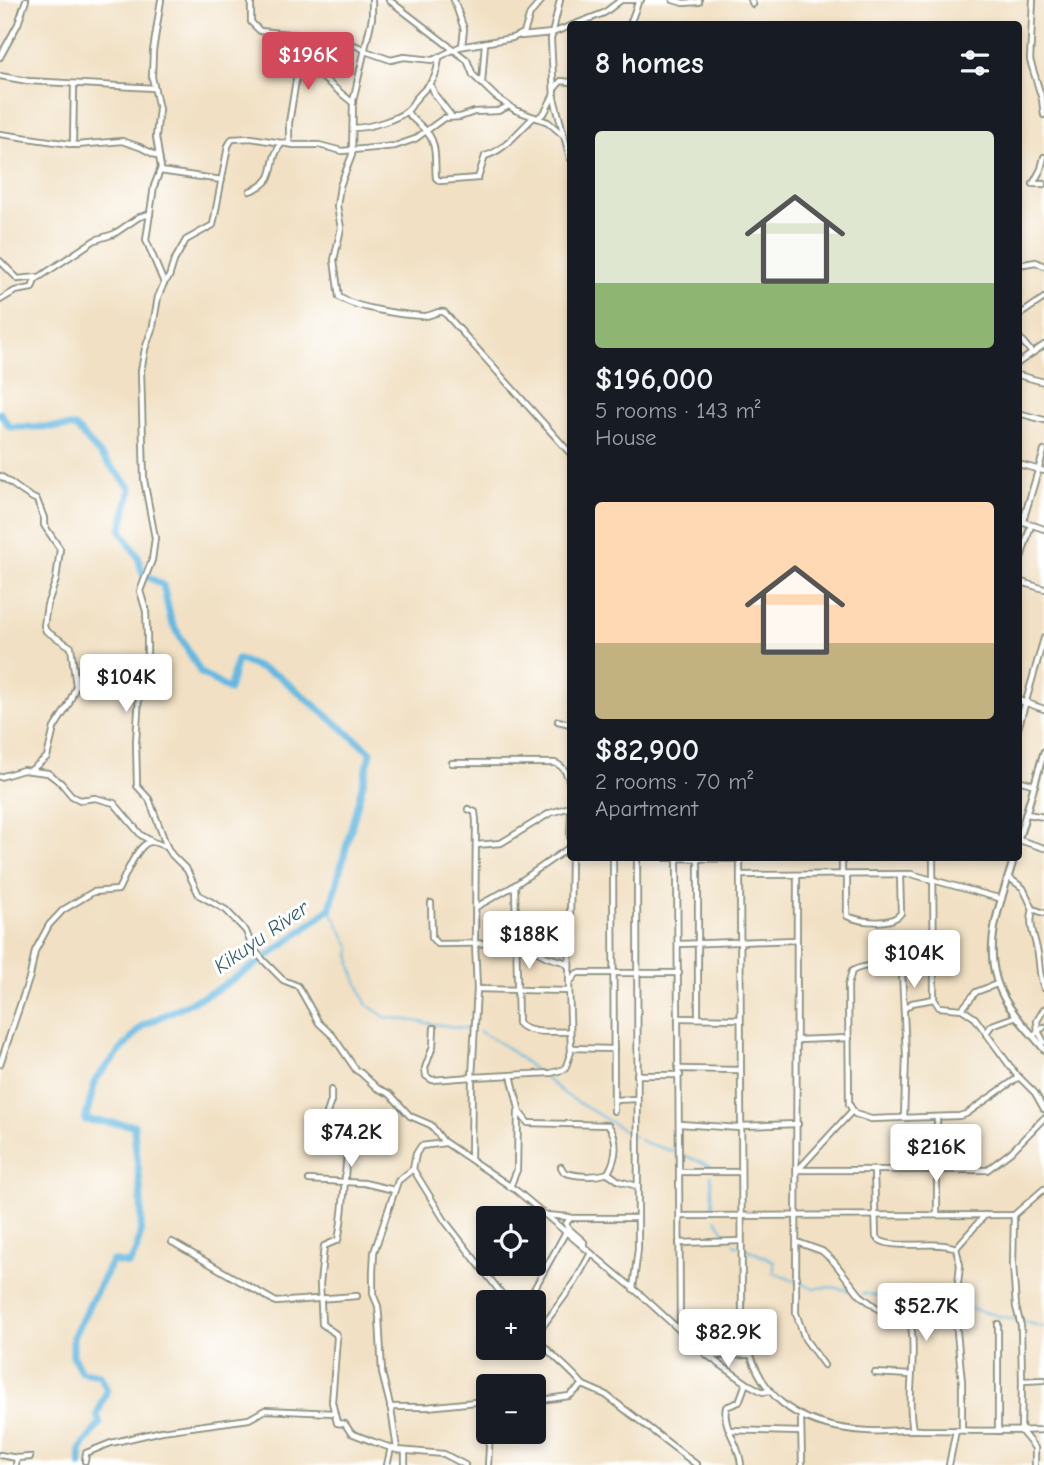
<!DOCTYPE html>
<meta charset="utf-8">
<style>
:root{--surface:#171b24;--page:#20242c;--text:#f1f3f6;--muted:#9ea1a6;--accent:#d1495b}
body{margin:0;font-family:"Comic Neue",sans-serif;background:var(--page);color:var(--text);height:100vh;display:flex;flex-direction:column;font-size:26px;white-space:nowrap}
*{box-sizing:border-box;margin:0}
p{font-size:23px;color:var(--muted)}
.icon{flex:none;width:38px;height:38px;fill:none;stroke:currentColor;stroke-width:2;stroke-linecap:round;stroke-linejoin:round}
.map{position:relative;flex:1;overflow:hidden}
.side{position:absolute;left:567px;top:21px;width:455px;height:840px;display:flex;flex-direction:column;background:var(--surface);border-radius:7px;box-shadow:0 4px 10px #0003}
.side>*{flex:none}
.tools{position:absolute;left:476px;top:1206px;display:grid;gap:14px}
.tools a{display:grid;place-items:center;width:70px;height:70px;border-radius:7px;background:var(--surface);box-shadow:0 4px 10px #0003;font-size:35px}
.price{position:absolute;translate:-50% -60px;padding:0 16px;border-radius:7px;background:#fff;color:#222;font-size:23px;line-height:46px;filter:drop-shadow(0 2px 4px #0008)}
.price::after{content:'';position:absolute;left:50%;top:42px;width:21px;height:16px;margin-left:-10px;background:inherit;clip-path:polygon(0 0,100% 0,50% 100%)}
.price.on{background:var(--accent);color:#fff}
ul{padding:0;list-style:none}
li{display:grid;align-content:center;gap:14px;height:371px;padding:0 28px}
li span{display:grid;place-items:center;height:217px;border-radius:7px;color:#555}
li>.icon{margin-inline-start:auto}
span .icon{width:126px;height:126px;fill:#fffc;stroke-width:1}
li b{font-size:30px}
h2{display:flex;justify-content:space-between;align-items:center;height:84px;padding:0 28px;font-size:30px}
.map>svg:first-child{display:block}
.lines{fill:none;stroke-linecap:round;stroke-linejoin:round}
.stream{stroke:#65b9e1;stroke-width:2}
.river{stroke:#65b9e1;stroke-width:7}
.minor-casing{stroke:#888e7c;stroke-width:8}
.tertiary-casing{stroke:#888e7c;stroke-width:9}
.minor{stroke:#fff;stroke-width:4.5}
.tertiary{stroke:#fff;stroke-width:5}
.labels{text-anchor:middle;stroke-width:6;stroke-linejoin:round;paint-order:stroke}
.water-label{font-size:21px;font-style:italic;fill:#346268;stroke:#fff}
</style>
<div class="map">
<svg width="1044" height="1465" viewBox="0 0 1044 1465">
<rect width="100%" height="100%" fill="#fff"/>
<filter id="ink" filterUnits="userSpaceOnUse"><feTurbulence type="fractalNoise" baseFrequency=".0143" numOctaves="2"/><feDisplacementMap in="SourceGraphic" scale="14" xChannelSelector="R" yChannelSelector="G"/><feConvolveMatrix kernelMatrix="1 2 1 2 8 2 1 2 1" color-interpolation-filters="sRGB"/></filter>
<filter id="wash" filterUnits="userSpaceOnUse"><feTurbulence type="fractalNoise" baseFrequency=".00686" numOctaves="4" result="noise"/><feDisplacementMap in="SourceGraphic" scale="28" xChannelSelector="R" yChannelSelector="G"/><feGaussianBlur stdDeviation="1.57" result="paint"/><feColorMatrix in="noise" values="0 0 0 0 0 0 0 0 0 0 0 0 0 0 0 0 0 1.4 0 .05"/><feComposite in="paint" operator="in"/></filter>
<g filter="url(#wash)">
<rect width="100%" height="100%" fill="#f1e0c3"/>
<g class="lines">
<g class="stream">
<polyline points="330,909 350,946 351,966 366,1004 385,1017 470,1029"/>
<polyline points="479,1031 508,1048 536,1071"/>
<polyline points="543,1076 566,1095 635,1137"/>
<polyline points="639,1139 645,1143 676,1152"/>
<polyline points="683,1155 711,1166 711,1169"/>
<polyline points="711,1175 713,1211"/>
<polyline points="716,1219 728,1238"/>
<polyline points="734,1244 738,1246"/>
<polyline points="744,1248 774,1261 774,1273 813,1288 831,1287 853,1291"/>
<polyline points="862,1293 908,1302 976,1310 1044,1327"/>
</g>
<path class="river" d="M0 413 10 427H75L131 488 121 530 138 557 143 574 163 585 171 621 201 673 229 690 237 659 279 676 371 752 330 909 263 960 216 990 142 1026 96 1079 85 1120 134 1125C135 1163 153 1232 129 1264L112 1261 73 1337V1356L81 1372 100 1375 107 1390 97 1415 100 1423 80 1450 81 1465"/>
</g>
</g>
<g filter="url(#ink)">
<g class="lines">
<g class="minor-casing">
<g id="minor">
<polyline points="161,0 153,51 152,77 159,109 156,137 161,168 154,186 146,240 164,283 158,297 153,326 145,349 141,371 144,480 155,538 152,560 140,591 146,611 147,635 147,658 140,680 136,742 137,786 149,799 167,847"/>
<path d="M251 0V22L260 31 338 39C346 44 360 45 365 51L391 60 404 57 433 60 459 47 512 38 524 33 530 14 542 0"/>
<path d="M372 0V18L353 101 352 155 340 186 337 206 341 228 334 260 339 297C356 308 402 315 423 316 431 317 436 310 444 312L570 453"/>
<polyline points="389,0 467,60 473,75 496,97 515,110 548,122 563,135"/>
<polyline points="454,0 464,29 462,46"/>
<polyline points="560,0 551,39 554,98 570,158"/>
<polyline points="673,0 683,3 699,2 699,0"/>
<polyline points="751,0 753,4"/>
<polyline points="1033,0 1030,60 1042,99 1044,115"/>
<polyline points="630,24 639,0"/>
<polyline points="521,36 552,33 604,13 621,0 641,0"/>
<polyline points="310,38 319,75 353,103"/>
<polyline points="0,57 18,24 26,0"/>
<polyline points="0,76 28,81 154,88"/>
<polyline points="482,83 485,43"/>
<polyline points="431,85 435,95 452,117"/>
<polyline points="554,89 561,81 570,82"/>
<path d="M407 112C412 120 417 121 423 128 439 142 434 160 436 178L440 181 478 178 485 156C506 150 518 131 534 117"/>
<polyline points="539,117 545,112 553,96"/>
<path d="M353 128C368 128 400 119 409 109 412 106 413 102 415 100 430 81 435 86 439 58"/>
<polyline points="0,134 77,145 122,141 140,147 159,157"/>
<polyline points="289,144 289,123 303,37"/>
<polyline points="73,145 74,84"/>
<polyline points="1044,157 1041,169 1033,184 1044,184"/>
<polyline points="160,171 222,180"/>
<path d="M250 191C282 179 265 163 282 143"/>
<polyline points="0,261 18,279 38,277"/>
<polyline points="1018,265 1036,262 1044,266"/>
<polyline points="164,283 169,277 174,261 186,240 213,225 228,146 232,139 251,138 294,145 319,145 342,151 395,146 415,139 444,118 460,117 474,112 498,111 509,106"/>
<polyline points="0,300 15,291 32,288 35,280 95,240 114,234 139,217 150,214"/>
<polyline points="1018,316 1044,298"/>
<polyline points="1018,336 1032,353"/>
<polyline points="1018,363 1044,345"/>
<polyline points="1018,375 1044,382"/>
<polyline points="1018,413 1044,420"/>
<polyline points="1018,464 1044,471"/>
<path d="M0 476C14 484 23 494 37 500L44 518V525L60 549 56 580 47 605 44 626 46 631 71 647 76 686 68 706 54 728 47 757 31 770"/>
<polyline points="1018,520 1044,529"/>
<polyline points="1023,521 1044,451"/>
<polyline points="1018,568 1031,525"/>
<polyline points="1018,581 1044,589"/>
<polyline points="1018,700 1044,709"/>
<polyline points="558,721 570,724"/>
<polyline points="1018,729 1044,638"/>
<path d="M452 763H555C578 771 570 816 570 837"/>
<polyline points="0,777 23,770 48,773 61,783 72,796 80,800 95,798 114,803 141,835 151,841"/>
<polyline points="1018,780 1035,785"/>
<polyline points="1027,814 1044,817"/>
<polyline points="1019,840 1044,848"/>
<polyline points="476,845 501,843 550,813 570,807"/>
<polyline points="613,858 614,1111"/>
<polyline points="666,858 740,859"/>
<polyline points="677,858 680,1329"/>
<polyline points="698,858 698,1018"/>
<polyline points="740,858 740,875"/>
<polyline points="842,858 842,875"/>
<polyline points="933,858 934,999 939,1007 962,1009 975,1018 1015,1073 1035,1093 1044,1109"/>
<polyline points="797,875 796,1313 805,1339 824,1365"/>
<path d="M847 875V916C860 922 892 926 901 913L900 875"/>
<path d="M1008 877 1023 888 1033 909C1028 925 1035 937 1038 954 1040 966 1039 976 1044 988"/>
<path d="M515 885 518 1023C528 1035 555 1031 570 1032"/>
<path d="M1002 899 911 874 740 875 742 1320C754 1395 792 1427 868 1431 886 1432 903 1429 921 1430 962 1430 1003 1432 1044 1430"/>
<polyline points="431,903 432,938 437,944 521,943 547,957 564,962 569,967"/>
<polyline points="476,907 512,887 570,847"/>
<polyline points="1033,909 1044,913"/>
<polyline points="679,944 796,940"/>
<polyline points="569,982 571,858"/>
<polyline points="477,989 569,991"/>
<polyline points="904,1009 912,1003 934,999"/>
<polyline points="962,1009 976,992 997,984"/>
<polyline points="679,1018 739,1019"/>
<polyline points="1044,1027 1038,1031 1044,1042"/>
<polyline points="434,1028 433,1046 425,1068 426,1076 432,1080 472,1077 477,989 475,943 476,821 475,812 468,809"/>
<polyline points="986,1033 992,1025 1017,1016"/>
<polyline points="1033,1036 1038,1031 1037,1021 1044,1009"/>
<polyline points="797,1040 849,1038"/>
<polyline points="571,1048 614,1049"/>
<path d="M0 1064 30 976 35 951 49 925 63 910 93 892 118 890C124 879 137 844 150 842 155 841 163 846 167 847L172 855 187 870 199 895 226 910 246 931 252 947 263 960 283 980 298 986 319 1023 333 1036 356 1070 361 1073 377 1088 390 1094 410 1116 431 1125 443 1141 517 1191 641 1295 708 1356 748 1384 763 1392 770 1391"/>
<polyline points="680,1069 739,1070"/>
<path d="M511 1075 520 1113 528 1123 608 1125C619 1139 617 1157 608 1173L619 1181 637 1186"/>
<polyline points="637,1075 680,1075"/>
<path d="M331 1090V1101L325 1119 347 1130 350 1134C343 1170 346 1204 338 1240L324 1246 320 1284 322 1324 336 1334 337 1338 332 1402 337 1423 345 1424 351 1433 374 1442 397 1450 444 1454 465 1465"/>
<polyline points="614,1100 637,1099"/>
<path d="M904 1118 906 1055 902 972C890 962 865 964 852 971L848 985 849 1104 855 1114 871 1119 959 1116 966 1114 1019 1077"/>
<polyline points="680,1124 740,1128"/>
<polyline points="740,1126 798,1124"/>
<polyline points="471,1159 472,1077 551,1073 565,1069 571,1052 569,983 577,973 679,973"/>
<path d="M561 1167 564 1172C576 1177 596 1177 608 1173"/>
<polyline points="413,1169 445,1221 508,1302"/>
<polyline points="798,1170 987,1170 1011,1152 1044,1118"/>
<polyline points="798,1170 852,1111"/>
<path d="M874 1171 876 1237C887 1252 936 1239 956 1248L960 1265 956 1302"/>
<polyline points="680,1172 740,1172"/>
<polyline points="309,1180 364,1183 394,1190"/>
<polyline points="510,1187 517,1170 518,1112"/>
<polyline points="546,1215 569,1217"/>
<polyline points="937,1215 937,1118"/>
<polyline points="1014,1215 1013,1265 1016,1307 1021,1326 1022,1381"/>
<polyline points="681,1216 1014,1215 1044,1189"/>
<polyline points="568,1228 584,1242 584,1247"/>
<polyline points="172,1242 276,1302 357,1296"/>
<polyline points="797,1242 822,1251 834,1262 860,1295 894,1321 911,1325 930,1321 956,1322 962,1382 962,1430"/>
<polyline points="679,1243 741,1241"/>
<polyline points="956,1248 985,1215"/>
<polyline points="633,1289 638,1249 637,858"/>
<polyline points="527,1302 568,1228 566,1224 570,1218 637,1218"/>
<path d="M911 1325C917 1360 906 1395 913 1430"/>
<polyline points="534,1333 540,1330 575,1282 591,1253"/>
<path d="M534 1334C548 1354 568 1366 583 1385"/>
<polyline points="708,1356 748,1355"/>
<polyline points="875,1373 911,1375"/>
<polyline points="534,1401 569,1396 583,1385 606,1395 697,1465"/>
<polyline points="390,1407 427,1407 485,1401 488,1398"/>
<polyline points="801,1417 802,1465"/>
<polyline points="729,1430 801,1432"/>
<polyline points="998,1431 998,1324"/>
<polyline points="397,1449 391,1409 382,1373 379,1317 378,1306 373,1294 373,1272 374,1252 398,1181 413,1169 416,1154 421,1146 445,1143"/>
<polyline points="405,1451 405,1465"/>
<polyline points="0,1455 17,1458"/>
<polyline points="85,1461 86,1453 111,1443 162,1431 249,1419 265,1410 334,1413"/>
<polyline points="16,1465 17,1458 30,1457"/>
<polyline points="387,1465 391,1448"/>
<polyline points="488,1465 490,1432"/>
<path d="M741 1465C740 1443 722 1429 726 1407L739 1402 746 1383"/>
<polyline points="949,1465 956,1430"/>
<polyline points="1035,1465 1035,1448 1021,1431 1022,1381 1044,1380"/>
</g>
</g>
<g class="tertiary-casing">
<g id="tertiary">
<polyline points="1018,841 1044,752"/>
<path d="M1014 858C1000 906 977 955 1007 1003 1017 1019 1032 1034 1044 1049"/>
</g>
</g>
<use href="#minor" class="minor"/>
<use href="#tertiary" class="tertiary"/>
</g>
</g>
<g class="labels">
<g class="water-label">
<text transform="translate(261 937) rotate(-35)" y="7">Kikuyu River</text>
</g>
</g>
</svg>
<div class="tools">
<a><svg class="icon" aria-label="locate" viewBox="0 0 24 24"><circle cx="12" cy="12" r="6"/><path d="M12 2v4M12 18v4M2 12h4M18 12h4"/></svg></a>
<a>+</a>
<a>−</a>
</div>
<b class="price on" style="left:308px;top:92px">$196K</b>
<b class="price" style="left:126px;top:714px">$104K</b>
<b class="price" style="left:529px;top:971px">$188K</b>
<b class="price" style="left:914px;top:990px">$104K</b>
<b class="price" style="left:351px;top:1169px">$74.2K</b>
<b class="price" style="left:936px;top:1184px">$216K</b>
<b class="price" style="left:926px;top:1343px">$52.7K</b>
<b class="price" style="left:728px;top:1369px">$82.9K</b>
<section class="side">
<h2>8 homes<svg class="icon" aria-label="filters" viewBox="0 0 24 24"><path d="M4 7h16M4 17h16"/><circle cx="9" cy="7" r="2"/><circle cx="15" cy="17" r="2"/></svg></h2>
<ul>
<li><span style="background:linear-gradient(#dfe7d0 70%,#8fb573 0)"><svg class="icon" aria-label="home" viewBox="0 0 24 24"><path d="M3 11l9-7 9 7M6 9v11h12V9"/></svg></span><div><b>$196,000</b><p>5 rooms · 143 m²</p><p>House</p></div></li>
<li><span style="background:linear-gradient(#ffd9b3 65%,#c2b280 0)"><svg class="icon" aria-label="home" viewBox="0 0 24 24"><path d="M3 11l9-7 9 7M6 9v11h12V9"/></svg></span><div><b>$82,900</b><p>2 rooms · 70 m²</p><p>Apartment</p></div></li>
</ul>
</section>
</div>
